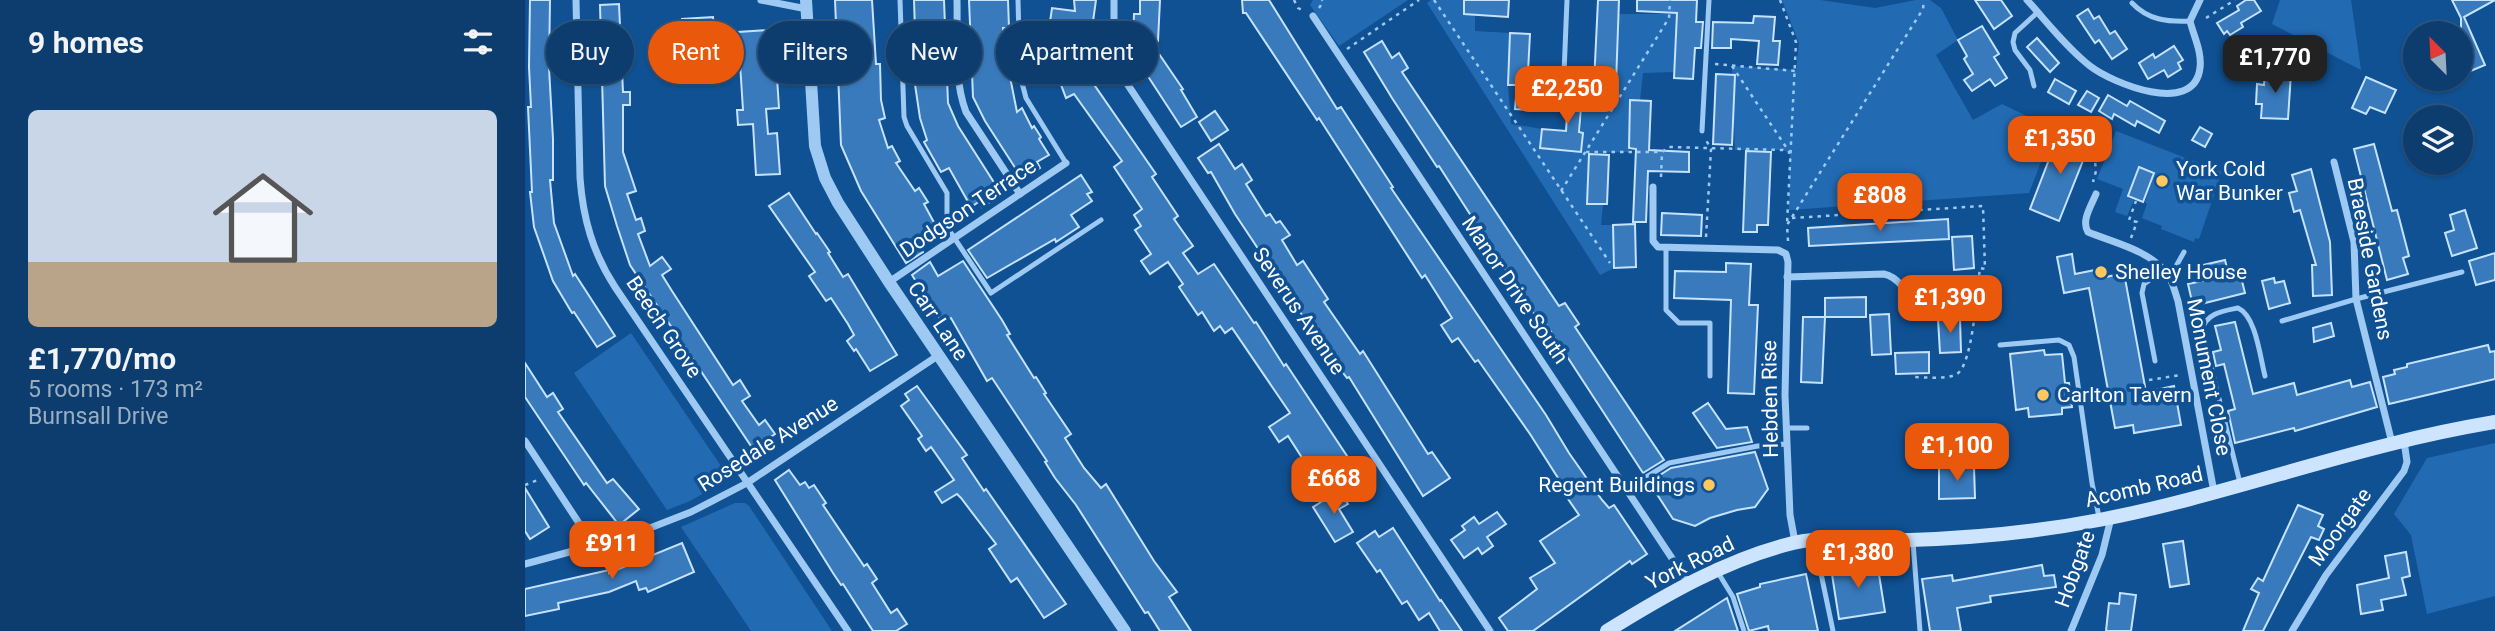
<!DOCTYPE html>
<meta charset="utf-8">
<style>
:root{--surface:#0c3d6e;--page:#1a4876;--text:#f1f3f6;--muted:#9aaec2;--line:#2c5681;--accent:#ea580c}
body{margin:0;font-family:Roboto,sans-serif;background:var(--page);color:var(--text);height:100vh;display:flex;flex-direction:column;font-size:26px;white-space:nowrap}
*{box-sizing:border-box;margin:0}
p{font-size:23px;color:var(--muted)}
.icon{flex:none;width:38px;height:38px;fill:none;stroke:currentColor;stroke-width:2;stroke-linecap:round;stroke-linejoin:round}
.map{position:relative;flex:1;overflow:hidden}
.sheet{display:flex;flex-direction:column;background:var(--surface);width:525px}
.sheet>*{flex:none}
.banner{position:absolute;left:21px;top:21px;width:665px;height:63px;display:flex;gap:14px}
.needle{width:46px;rotate:336deg}
.fabs{position:absolute;left:1878px;top:21px;display:grid;gap:14px}
.fabs a{display:grid;place-items:center;width:70px;height:70px;border-radius:50%;background:var(--surface);box-shadow:0 2px 5px #0004,0 0 0 2px var(--line);font-size:35px}
.price{position:absolute;translate:-50% -60px;padding:0 16px;border-radius:14px;background:var(--accent);color:#fff;font-size:23px;line-height:46px;filter:drop-shadow(0 2px 4px #0008)}
.price::after{content:'';position:absolute;left:50%;top:42px;width:21px;height:16px;margin-left:-10px;background:inherit;clip-path:polygon(0 0,100% 0,50% 100%)}
.price.selected{background:#222;color:#fff}
ul{padding:0;list-style:none}
li{display:grid;align-content:center;gap:14px;height:371px;padding:0 28px}
li+li{border-top:2px solid var(--line)}
li span{display:grid;place-items:center;height:217px;border-radius:10px;color:#555}
li>.icon{margin-inline-start:auto}
span .icon{width:126px;height:126px;fill:#fffc;stroke-width:1}
li b{font-size:30px}
h2{display:flex;justify-content:space-between;align-items:center;height:84px;padding:0 28px;font-size:30px}
.pill{padding:0 24px;border-radius:32px;background:var(--surface);box-shadow:0 2px 5px #0004,0 0 0 2px var(--line);font-size:24px;line-height:63px}
.pill.selected{background:var(--accent);color:#fff}
main{display:flex;flex:1;min-height:0}
.map>svg:first-child{display:block}
.green{fill:#226bb3}
.building{fill:#397abc;stroke:#c5e2fe;stroke-width:2}
.lines{fill:none;stroke-linecap:round;stroke-linejoin:round}
.path{stroke:#9dc9f3;stroke-width:2.5;stroke-dasharray:3.5 5;stroke-linecap:butt}
.service{stroke:#9dc9f3;stroke-width:5}
.minor{stroke:#9dc9f3;stroke-width:7}
.tertiary{stroke:#9dc9f3;stroke-width:12}
.secondary{stroke:#cce4fd;stroke-width:14}
.poi-dot{fill:#ffc85f;stroke:#105193;stroke-width:2.5}
.labels{text-anchor:middle;stroke-width:7;stroke-linejoin:round;paint-order:stroke}
.poi-label{font-size:21px;fill:#fff;stroke:#105193;text-anchor:start}
.street-label{font-size:21px;fill:#fff;stroke:#105193}
</style>
<main>
<section class="sheet">
<h2>9 homes<svg class="icon" aria-label="filters" viewBox="0 0 24 24"><path d="M4 7h16M4 17h16"/><circle cx="9" cy="7" r="2"/><circle cx="15" cy="17" r="2"/></svg></h2>
<ul>
<li><span style="background:linear-gradient(#c9d6e8 70%,#b9a48a 0)"><svg class="icon" aria-label="home" viewBox="0 0 24 24"><path d="M3 11l9-7 9 7M6 9v11h12V9"/></svg></span><div><b>£1,770/mo</b><p>5 rooms · 173 m²</p><p>Burnsall Drive</p></div></li>
</ul>
</section>
<div class="map">
<svg width="1970" height="631" viewBox="0 0 1970 631">
<rect width="100%" height="100%" fill="#105193"/>
<g class="green">
<polygon points="788,0 883,0 814,46 785,5"/>
<polygon points="906,0 939,0 939,14 950,15 950,31 985,33 983,85 986,124 1017,129 1015,148 1055,152 1058,85 1090,84 1093,14 1152,14 1150,72 1118,73 1115,100 1105,100 1104,152 1060,153 1064,154 1062,204 1078,204 1076,225 1088,225 1089,268 1075,275 902,3"/>
<polygon points="1257,0 1295,0 1350,8 1391,0 1405,0 1416,8 1433,40 1411,55 1448,120 1477,104 1529,129 1504,193 1264,210 1265,153 1258,150 1210,150 1207,66 1271,70 1274,43"/>
<polygon points="1755,0 1826,0 1836,70 1747,24"/>
<polygon points="1591,131 1697,172 1674,239 1670,238 1669,242 1636,229 1637,226 1617,218 1622,204 1620,202 1630,172 1614,166 1602,197 1609,200 1602,216 1590,212 1598,189 1572,179"/>
<polygon points="106,333 202,475 200,481 165,501 142,510 49,373"/>
<polygon points="1970,443 1970,596 1902,614 1886,535 1869,514 1902,458"/>
<polygon points="210,503 220,503 224,506 307,631 226,631 156,527"/>
</g>
<g class="building">
<polygon points="5,0 25,0 24,68 28,139 28,180 25,180 29,223 48,276 50,274 90,336 72,347 49,312 47,313 28,281 9,227 5,192 7,192 3,107 6,107 4,67"/>
<polygon points="310,0 347,0 351,64 355,64 356,100 360,118 354,120 363,148 367,146 375,161 371,163 390,191 394,188 403,202 399,204 412,228 394,239 398,252 381,263 336,191 316,145"/>
<polygon points="389,0 419,0 423,103 433,126 477,195 457,207 455,201 446,207 424,168 416,172 399,142 402,140 395,118 389,78 389,63 391,63"/>
<polygon points="444,0 483,0 484,28 478,28 480,56 483,56 483,67 492,112 497,108 507,128 509,126 516,137 514,139 524,155 512,162 515,168 498,180 460,121 448,97"/>
<polygon points="549,0 571,0 565,43 560,42 568,83 631,174 627,177 653,216 649,219 668,246 658,253 673,274 689,264 729,323 731,322 759,366 761,364 832,471 810,486 798,468 784,478 776,467 781,464 763,436 754,442 744,427 765,413 707,328 700,333 695,326 689,331 677,312 673,315 654,287 658,284 643,262 625,274 616,261 626,254 610,230 616,226 609,215 617,209 589,167 597,161 549,94 541,98 532,74 541,73 534,43 530,43 532,23 525,22 527,8 550,11"/>
<polygon points="615,0 635,0 633,41 608,39 609,14 615,14"/>
<polygon points="717,0 744,0 812,109 816,107 868,187 866,188 1021,415 1044,453 1077,500 1084,508 1089,505 1122,554 1107,564 1105,561 1008,631 983,631 974,618 1012,589 1005,578 1030,563 1015,541 1054,515 1030,480 1033,478 1005,434 953,360 950,362 933,338 927,342 916,325 927,318 900,275 897,278 794,118 792,120 721,13 718,13"/>
<polygon points="939,0 984,0 983,17 939,14"/>
<polygon points="1073,0 1094,0 1091,84 1069,83"/>
<polygon points="1112,0 1172,0 1171,22 1178,22 1176,48 1170,48 1168,79 1149,78 1152,13 1112,11"/>
<polygon points="1450,0 1476,0 1487,16 1469,29"/>
<polygon points="1721,0 1729,0 1736,11 1716,23 1718,27 1705,35 1702,31 1699,34 1692,23 1714,10 1712,6"/>
<polygon points="1927,0 1970,0 1939,17 1960,65 1936,75 1936,18"/>
<polygon points="94,4 98,92 105,92 105,105 98,105 98,152 111,191 102,194 111,220 116,218 120,231 113,234 125,266 137,257 146,269 137,275 147,291 208,385 215,380 225,396 217,401 234,425 240,420 250,434 243,439 247,444 232,455 105,265 92,226 80,186 75,5"/>
<polygon points="1563,9 1569,19 1574,16 1585,34 1590,31 1602,49 1587,59 1574,40 1570,43 1552,16"/>
<polygon points="1229,16 1250,17 1248,41 1255,41 1253,65 1232,64 1234,41 1206,39 1206,48 1187,48 1188,22 1228,23"/>
<polygon points="188,17 190,37 158,39 157,19"/>
<polygon points="1457,26 1474,54 1469,57 1482,78 1470,86 1465,79 1447,91 1439,80 1448,74 1439,59 1442,56 1433,40"/>
<polygon points="243,30 244,44 248,44 250,62 251,62 254,108 241,109 243,134 252,133 255,174 231,175 228,124 213,125 212,110 218,110 213,32"/>
<polygon points="985,33 1005,34 1003,72 1011,72 1010,86 1005,86 1003,110 990,109 992,85 983,85"/>
<polygon points="1512,38 1534,63 1525,72 1502,47"/>
<polygon points="857,41 867,58 874,53 883,68 877,72 1034,306 1040,303 1054,324 1050,327 1139,460 1118,473 1017,318 1013,320 914,166 912,167 867,98 839,52"/>
<polygon points="1649,46 1658,60 1653,63 1656,69 1643,77 1639,70 1623,79 1614,63 1628,54 1630,58"/>
<polygon points="630,48 658,89 656,90 672,117 656,127 613,61"/>
<polygon points="1740,71 1766,73 1763,119 1736,118 1737,104 1731,104 1732,84 1739,85"/>
<polygon points="1191,74 1210,75 1207,145 1188,144"/>
<polygon points="1841,77 1871,90 1860,113 1845,107 1841,114 1827,108"/>
<polygon points="1530,79 1551,91 1544,104 1523,92"/>
<polygon points="1044,84 1058,85 1054,132 1058,133 1056,152 1015,148 1017,129 1041,131"/>
<polygon points="1562,91 1574,98 1566,112 1553,105"/>
<polygon points="1583,95 1602,106 1605,101 1640,121 1634,133 1612,121 1610,126 1589,114 1587,119 1574,111"/>
<polygon points="1105,100 1126,101 1124,150 1164,152 1164,172 1123,171 1121,222 1108,222 1111,149 1104,148"/>
<polygon points="690,111 703,130 686,141 674,122"/>
<polygon points="1675,127 1687,134 1680,147 1667,140"/>
<polygon points="1535,131 1565,143 1534,221 1505,209"/>
<polygon points="694,144 710,169 717,164 727,180 721,184 741,216 745,214 751,223 755,221 765,235 757,240 772,265 778,261 803,299 799,302 835,354 838,351 903,454 907,452 925,478 898,496 824,377 822,378 801,351 710,214 686,172 683,173 673,158"/>
<polygon points="1849,144 1867,211 1872,210 1884,256 1878,258 1883,274 1862,280 1829,149"/>
<polygon points="1221,151 1246,152 1243,225 1232,225 1232,232 1218,232"/>
<polygon points="1064,154 1084,155 1082,204 1062,204"/>
<polygon points="1614,167 1629,173 1618,202 1603,196"/>
<polygon points="1786,169 1805,242 1807,295 1788,296 1787,265 1791,265 1775,210 1769,212 1764,193 1772,191 1767,175"/>
<polygon points="556,175 567,192 562,194 567,201 546,215 554,227 531,242 530,239 462,278 443,250"/>
<polygon points="264,193 291,234 292,233 305,252 303,253 318,277 323,274 372,355 345,371 331,349 329,351 322,341 329,335 323,324 306,298 301,301 284,276 290,272 244,206"/>
<polygon points="1940,210 1952,248 1927,256 1920,233 1929,230 1925,215"/>
<polygon points="1137,213 1177,215 1176,236 1136,235"/>
<polygon points="1423,219 1424,239 1284,246 1283,228"/>
<polygon points="1110,224 1111,267 1089,268 1088,225"/>
<polygon points="1447,236 1449,268 1429,270 1427,237"/>
<polygon points="1970,253 1970,280 1951,285 1944,261"/>
<polygon points="1547,254 1550,274 1580,268 1581,277 1599,273 1621,392 1649,386 1656,425 1609,433 1608,425 1590,428 1564,288 1539,293 1532,257"/>
<polygon points="1700,260 1704,276 1715,273 1720,293 1668,306 1663,284 1682,280 1678,265"/>
<polygon points="438,261 477,320 485,334 482,335 509,378 511,377 521,393 519,394 546,434 540,438 559,468 576,488 581,484 629,561 652,592 644,597 666,631 635,631 623,612 620,613 551,505 530,478 520,462 522,461 467,378 462,381 426,318 417,323 387,275 405,262 413,276"/>
<polygon points="1201,263 1226,264 1224,305 1233,305 1229,394 1203,393 1206,300 1149,298 1150,271 1201,272"/>
<polygon points="1439,277 1442,309 1423,311 1420,278"/>
<polygon points="1749,278 1750,283 1759,281 1765,303 1744,309 1737,281"/>
<polygon points="1341,297 1341,317 1300,317 1300,298"/>
<polygon points="1364,314 1366,354 1347,355 1345,315"/>
<polygon points="1278,317 1300,317 1297,383 1276,382"/>
<polygon points="1435,318 1436,352 1415,353 1413,319"/>
<polygon points="1710,322 1728,394 1769,383 1772,395 1825,380 1827,387 1845,382 1852,407 1770,431 1769,428 1710,443 1703,411 1710,409 1699,364 1691,366 1688,352 1696,350 1690,326"/>
<polygon points="1806,323 1809,336 1789,342 1788,328"/>
<polygon points="1963,345 1965,352 1970,351 1970,379 1864,404 1858,377 1870,374 1869,370 1882,367 1882,364"/>
<polygon points="1519,350 1520,355 1537,354 1540,383 1544,383 1547,407 1537,408 1537,414 1504,417 1503,408 1491,410 1485,354"/>
<polygon points="1404,352 1404,373 1371,374 1370,353"/>
<polygon points="0,363 22,397 28,393 38,409 33,412 82,483 88,479 114,509 94,525 61,483 59,485 0,397"/>
<polygon points="392,386 442,455 437,458 459,491 461,489 541,604 519,618 492,578 486,582 464,549 471,544 436,498 432,494 417,503 410,492 429,480 406,447 401,451 393,439 397,436 376,406 384,400 380,394"/>
<polygon points="1183,403 1201,429 1222,427 1227,442 1192,448 1168,413"/>
<polygon points="1230,452 1243,489 1230,507 1212,510 1185,518 1170,526 1148,519 1124,482 1146,468"/>
<polygon points="1449,467 1450,498 1414,499 1414,468"/>
<polygon points="264,470 275,485 280,482 284,488 289,485 301,503 298,505 339,566 342,564 352,579 347,583 366,613 372,609 382,624 371,631 348,631 318,584 316,585 308,573 250,480"/>
<polygon points="0,488 24,527 5,539 0,531"/>
<polygon points="814,491 823,504 814,509 828,532 810,542 788,507"/>
<polygon points="1773,505 1798,515 1793,526 1799,529 1794,540 1786,537 1738,631 1718,631 1734,593 1726,589 1733,578 1738,581"/>
<polygon points="972,512 981,524 962,537 968,546 957,554 953,548 939,558 926,540 940,530 937,526 949,517 954,524"/>
<polygon points="868,528 915,601 916,600 937,631 915,631 904,613 894,620 882,601 877,604 855,570 852,572 832,543 850,531 854,537"/>
<polygon points="1658,541 1664,584 1645,587 1638,544"/>
<polygon points="157,543 169,572 123,592 121,588 114,590 111,581 84,592 33,603 34,609 0,616 0,589 84,570 84,573"/>
<polygon points="1881,552 1885,576 1877,578 1881,595 1856,600 1858,610 1836,614 1832,585 1864,578 1860,556"/>
<polygon points="1352,562 1360,612 1314,619 1306,568"/>
<polygon points="1517,565 1519,576 1529,575 1531,587 1465,596 1466,602 1432,608 1436,631 1405,631 1397,579 1427,575 1428,581"/>
<polygon points="1281,574 1293,631 1244,631 1243,626 1224,631 1212,594 1235,587 1235,584"/>
<polygon points="1595,593 1611,595 1606,631 1581,631 1584,603 1594,604"/>
<polygon points="1202,598 1213,631 1150,631"/>
</g>
<g class="lines">
<g class="path">
<polyline points="769,0 773,8 779,11"/>
<polyline points="909,0 1085,263"/>
<polyline points="1255,0 1271,42 1262,224"/>
<polyline points="794,8 798,2 797,0"/>
<polyline points="1681,18 1710,0"/>
<polyline points="822,49 894,0"/>
<polyline points="1190,64 1271,71"/>
<polyline points="1207,66 1265,153"/>
<polyline points="1061,152 1137,152 1144,147 1258,150 1265,153"/>
<polyline points="1564,158 1570,161 1571,171 1568,182"/>
<polyline points="1136,177 1137,152"/>
<polyline points="1036,191 1144,18 1145,0"/>
<path d="M1267 218 1458 206 1460 269 1455 268C1452 288 1448 364 1432 374 1421 380 1400 377 1388 377"/>
<polyline points="1181,237 1186,149 1181,140"/>
<polyline points="1606,238 1612,222 1604,220 1611,201"/>
<polyline points="1263,241 1262,225 1398,9 1399,0"/>
<polyline points="1624,380 1656,375"/>
<polyline points="0,485 13,480"/>
</g>
<g class="service">
<polyline points="375,0 379,117 382,126 422,193 422,227 466,293 576,220"/>
<polyline points="493,0 495,75 501,98 541,163"/>
<path d="M1607 3C1623 20 1642 22 1665 21"/>
<polyline points="1509,86 1505,70 1490,50 1488,42 1490,33 1513,12"/>
<polyline points="1012,98 1038,98 1042,0"/>
<polyline points="1177,131 1184,0"/>
<polyline points="1141,247 1141,310 1154,323 1185,323 1185,376"/>
<polyline points="1757,321 1831,299 1937,272"/>
<polyline points="1475,345 1534,340 1544,345 1549,357 1567,483 1574,517"/>
<polyline points="1630,361 1617,293 1619,284 1632,275 1645,277 1659,252"/>
<polyline points="1261,428 1282,428"/>
<path d="M1715 483 1677 330C1681 313 1698 311 1713 308 1731 316 1735 357 1740 376"/>
<polyline points="1102,489 1144,463 1233,446 1262,444"/>
<polyline points="1289,540 1308,631"/>
<polyline points="1388,543 1395,631"/>
<polyline points="1192,571 1208,597 1219,631"/>
</g>
<g class="minor">
<path d="M51 0 55 178C58 219 68 253 90 287L323 631"/>
<polyline points="236,0 282,9"/>
<path d="M432 0C433 36 428 78 441 112L495 194"/>
<polyline points="589,0 589,52 595,73 965,631"/>
<path d="M1502 0C1522 22 1541 47 1565 66 1587 83 1669 117 1675 68 1677 52 1669 37 1665 21L1675 0"/>
<polyline points="788,16 1164,584"/>
<polyline points="1809,162 1829,242 1831,299 1867,443"/>
<polyline points="1128,187 1128,241 1133,247 1253,250 1261,254 1263,262 1260,395 1265,515 1270,542"/>
<path d="M1571 194C1566 206 1556 221 1563 232 1589 243 1625 250 1643 275 1648 282 1650 293 1653 301L1689 492"/>
<path d="M1262 277 1359 274C1377 278 1384 298 1393 313"/>
<polyline points="364,282 541,163"/>
<polyline points="0,441 69,546"/>
<polyline points="0,564 107,535 166,512 222,483 414,355"/>
<polyline points="1546,631 1577,555 1586,518"/>
<polyline points="1767,631 1801,575 1879,471 1882,462 1879,441"/>
</g>
<polyline class="tertiary" points="281,0 290,146 300,178 313,203 364,282 600,631"/>
<path class="secondary" d="M1082 631C1140 595 1202 559 1268 543 1306 535 1347 540 1385 540 1449 538 1512 532 1574 520 1673 501 1769 468 1866 444 1901 435 1935 428 1970 422"/>
</g>
<g class="poi-dot">
<circle cx="1637" cy="181" r="7"/>
<circle cx="1576" cy="272" r="7"/>
<circle cx="1518" cy="395" r="7"/>
<circle cx="1184" cy="485" r="7"/>
</g>
<g class="labels">
<g class="poi-label">
<text x="1651" y="176">York Cold<tspan x="1651" dy="24">War Bunker</tspan></text>
<text x="1590" y="279">Shelley House</text>
<text x="1532" y="402">Carlton Tavern</text>
<text x="1170" y="492" text-anchor="end">Regent Buildings</text>
</g>
<g class="street-label">
<text transform="translate(443 208) rotate(-34)" y="7">Dodgson Terrace</text>
<text transform="translate(1845 259) rotate(79)" y="7">Braeside Gardens</text>
<text transform="translate(990 290) rotate(56)" y="7">Manor Drive South</text>
<text transform="translate(774 311) rotate(56)" y="7">Severus Avenue</text>
<text transform="translate(413 321) rotate(56)" y="7">Carr Lane</text>
<text transform="translate(139 327) rotate(56)" y="7">Beech Grove</text>
<text transform="translate(1684 377) rotate(79)" y="7">Monument Close</text>
<text transform="translate(1245 399) rotate(-91)" y="7">Hebden Rise</text>
<text transform="translate(243 444) rotate(-32)" y="7">Rosedale Avenue</text>
<text transform="translate(1619 487) rotate(-13)" y="7">Acomb Road</text>
<text transform="translate(1815 527) rotate(-54)" y="7">Moorgate</text>
<text transform="translate(1165 563) rotate(-26)" y="7">York Road</text>
<text transform="translate(1550 569) rotate(-70)" y="7">Hobgate</text>
</g>
</g>
</svg>
<div class="fabs">
<a><svg class="needle" viewBox="-14 -14 28 28"><path d="M0-13l5 13h-10z" fill="#e53935"/><path d="M0 13l5-13h-10z" fill="#9aaec2"/></svg></a>
<a><svg class="icon" aria-label="layers" viewBox="0 0 24 24"><path d="M12 4l9 5-9 5-9-5zM3 14l9 5 9-5"/></svg></a>
</div>
<b class="price selected" style="left:1750px;top:95px">£1,770</b>
<b class="price" style="left:1042px;top:126px">£2,250</b>
<b class="price" style="left:1535px;top:176px">£1,350</b>
<b class="price" style="left:1355px;top:233px">£808</b>
<b class="price" style="left:1425px;top:335px">£1,390</b>
<b class="price" style="left:1432px;top:483px">£1,100</b>
<b class="price" style="left:809px;top:516px">£668</b>
<b class="price" style="left:87px;top:581px">£911</b>
<b class="price" style="left:1333px;top:590px">£1,380</b>
<div class="banner">
<a class="pill">Buy</a>
<a class="pill selected">Rent</a>
<a class="pill">Filters</a>
<a class="pill">New</a>
<a class="pill">Apartment</a>
</div>
</div>
</main>
